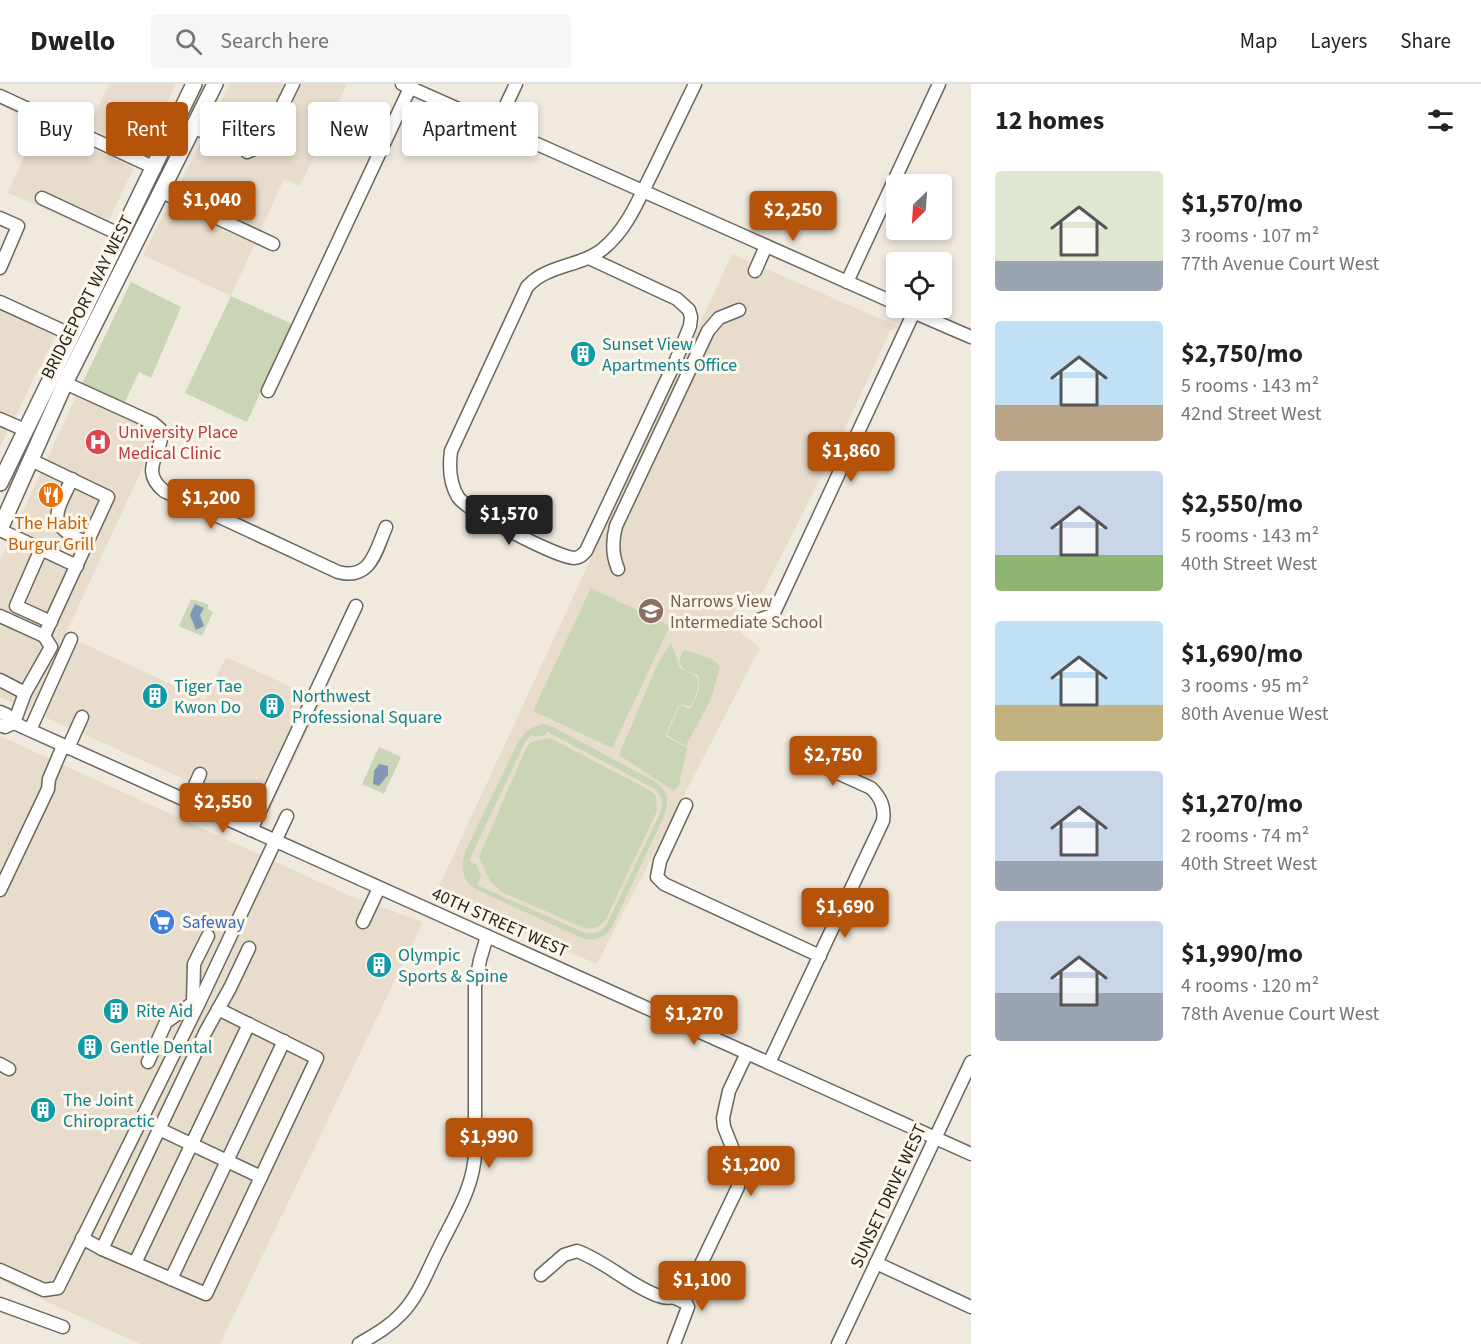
<!DOCTYPE html>
<meta charset="utf-8">
<style>
:root{--surface:#fff;--page:#f6f6f6;--text:#222;--muted:#767676;--line:#e0e0e0;--accent:#b45309}
body{margin:0;font-family:"Source Sans 3",sans-serif;background:var(--page);color:var(--text);height:100vh;display:flex;flex-direction:column;font-size:22px;white-space:nowrap}
*{box-sizing:border-box;margin:0}
p{font-size:20px;color:var(--muted)}
.icon{flex:none;width:33px;height:33px;fill:none;stroke:currentColor;stroke-width:2;stroke-linecap:round;stroke-linejoin:round}
.map{position:relative;flex:1;overflow:hidden}
.side{display:flex;flex-direction:column;background:var(--surface);width:510px}
.side>*{flex:none}
.hud{position:absolute;left:18px;top:18px;width:570px;height:54px;display:flex;gap:12px}
.needle{width:39px;rotate:205deg}
.tools{position:absolute;left:886px;top:90px;display:grid;gap:12px}
.tools a{display:grid;place-items:center;width:66px;height:66px;border-radius:6px;background:var(--surface);box-shadow:0 3px 9px #0003;font-size:30px}
.price{position:absolute;translate:-50% -51px;padding:0 14px;border-radius:6px;background:var(--accent);color:#fff;font-size:20px;line-height:39px;filter:drop-shadow(0 2px 3px #0008)}
.price::after{content:'';position:absolute;left:50%;top:36px;width:18px;height:14px;margin-left:-9px;background:inherit;clip-path:polygon(0 0,100% 0,50% 100%)}
.price.active{background:#222;color:#fff}
ul{padding:0;list-style:none}
li{display:flex;align-items:center;gap:18px;height:150px;padding:0 24px}
li span{display:grid;place-items:center;flex:none;width:168px;height:120px;border-radius:6px;color:#555}
li>.icon{margin-inline-start:auto}
span .icon{width:72px;height:72px;fill:#fffc;stroke-width:1}
li b{font-size:26px}
h2{display:flex;justify-content:space-between;align-items:center;height:72px;padding:0 24px;font-size:26px}
.pill{padding:0 21px;border-radius:6px;background:var(--surface);box-shadow:0 3px 9px #0003;font-size:21px;line-height:54px}
.pill.active{background:var(--accent);color:#fff}
header{display:flex;align-items:center;gap:36px;box-sizing:border-box;height:84px;padding:0 30px;background:var(--surface);border-bottom:2px solid var(--line)}
header strong{font-size:28px}
nav{display:flex;gap:33px;margin-inline-start:auto;font-size:21px}
.search{width:420px;height:54px;background:var(--page);display:flex;align-items:center;gap:15px;box-sizing:border-box;padding:0 21px;border-radius:6px;color:var(--muted);font-size:22px}
main{display:flex;flex:1;min-height:0}
.map>svg:first-child{display:block}
.built{fill:#e8ddcc}
.green{fill:#c9d5b5;fill-rule:evenodd}
.water{fill:#7f98b6}
.lines{fill:none;stroke-linecap:round;stroke-linejoin:round}
.minor-casing{stroke:#6c675d;stroke-width:15}
.major-casing{stroke:#6c675d;stroke-width:18}
.minor{stroke:#fff;stroke-width:12}
.major{stroke:#fff;stroke-width:15}
.labels{text-anchor:middle;stroke-width:6;stroke-linejoin:round;paint-order:stroke}
.street-label{font-size:18px;fill:#211f1b;stroke:#fdf6eb}
.culture-label{font-size:18px;fill:#0d838f;stroke:#fdf6eb;text-anchor:start}
.health-label{font-size:18px;fill:#be3a42;stroke:#fdf6eb;text-anchor:start}
.food-label{font-size:18px;fill:#c56008;stroke:#fdf6eb}
.education-label{font-size:18px;fill:#785e54;stroke:#fdf6eb;text-anchor:start}
.shop-label{font-size:18px;fill:#366cbe;stroke:#fdf6eb;text-anchor:start}
</style>
<header>
<strong>Dwello</strong>
<div class="search"><svg class="icon" aria-label="search" viewBox="0 0 24 24"><circle cx="10" cy="10" r="6"/><path d="M15 15l6 6"/></svg>Search here</div>
<nav><a>Map</a><a>Layers</a><a>Share</a></nav>
</header>
<main>
<div class="map">
<svg width="971" height="1260" viewBox="0 0 971 1260">
<rect width="100%" height="100%" fill="#efe9de"/>
<g class="built">
<polygon points="109,0 176,0 144,69 89,43"/>
<polygon points="230,0 347,0 300,102 284,95 231,212 143,171"/>
<polygon points="39,40 134,84 102,150 8,109"/>
<polygon points="732,170 899,243 890,247 837,362 763,508 735,521 734,533 737,543 741,549 760,564 597,880 435,811"/>
<polygon points="0,226 55,252 0,363"/>
<polygon points="81,302 163,340 65,551 205,616 226,573 322,617 267,732 0,613 0,476"/>
<polygon points="0,652 348,811 423,838 220,1260 140,1260 0,1196"/>
</g>
<g class="green">
<polygon points="131,198 181,223 151,294 139,288 123,322 81,302"/>
<polygon points="231,212 292,240 247,338 185,309"/>
<polygon points="591,504 670,542 612,664 533,627"/>
<polygon points="191,515 208,520 208,525 213,528 202,552 179,542"/>
<path d="M671 559 680 584C685 587 695 590 697 594 701 603 694 615 690 622L682 620 678 622 665 652 687 664 679 701 674 707 619 671 658 579Z"/>
<path d="M685 566C697 570 713 573 720 582L711 615 686 662 667 651 679 623 681 621 689 625 691 624 699 606V592L685 586 679 578 682 568Z"/>
<path d="M543 640 553 643 654 697C668 706 670 717 664 732L612 843C606 853 596 857 584 855L475 805C461 795 460 781 466 766L518 658C524 648 530 643 543 640ZM546 647 655 705 662 716 661 727 607 840C601 848 595 851 585 849L477 801 481 793 477 781 469 777 525 658 531 651 535 653 546 651Z"/>
<path d="M547 654 552 655 651 707 656 712 657 727 606 835C600 843 593 846 584 844L502 808 490 797 479 773 526 664 531 658Z"/>
<polygon points="379,663 401,673 384,710 362,700"/>
</g>
<g class="water">
<polygon points="195,520 204,524 200,531 204,542 196,546 190,531"/>
<polygon points="379,680 388,682 388,691 379,702 373,700 374,687"/>
</g>
<g class="lines">
<g class="minor-casing">
<g id="minor">
<polyline points="402,0 897,220"/>
<polyline points="0,12 155,84"/>
<polyline points="496,42 516,0"/>
<polyline points="195,44 226,58"/>
<polyline points="247,68 261,62 265,56 293,0"/>
<polyline points="162,108 273,160"/>
<polyline points="42,114 121,151"/>
<polyline points="0,134 18,142 0,184"/>
<path d="M589 174 677 215 689 226 691 233 690 242 676 276 586 467C582 471 580 474 574 474 557 473 468 428 458 413 450 400 449 382 451 367L527 203C547 180 582 183 604 164 628 144 639 114 653 87 667 58 681 29 695 0"/>
<polyline points="755,187 766,162"/>
<polyline points="847,198 939,0"/>
<polyline points="0,218 72,251"/>
<polyline points="904,224 971,253"/>
<path d="M65 299 153 339 160 345C167 367 136 384 164 407L338 488C371 497 376 466 386 443"/>
<polyline points="268,307 410,4"/>
<polyline points="0,335 25,346"/>
<polyline points="31,376 108,413 44,552"/>
<path d="M72 395C55 431 45 440 87 459"/>
<polyline points="0,446 77,482"/>
<polyline points="41,465 16,522 51,538"/>
<path d="M618 485C612 471 612 457 616 442L708 247 719 234 739 226"/>
<polyline points="0,532 44,552 51,563 25,609 14,639"/>
<polyline points="758,536 773,531 914,228"/>
<polyline points="0,596 25,609"/>
<polyline points="0,628 7,631 14,639 971,1070"/>
<polyline points="0,641 5,643 14,639"/>
<polyline points="30,646 71,555"/>
<polyline points="68,664 82,633"/>
<polyline points="188,717 200,690"/>
<polyline points="686,721 660,777 657,793 664,800 820,872"/>
<polyline points="251,746 356,522"/>
<polyline points="0,806 48,705 49,695 63,662"/>
<polyline points="363,838 379,804"/>
<polyline points="193,919 194,880 208,852"/>
<polyline points="148,978 166,938 193,919"/>
<path d="M769 979 883 737C885 723 881 714 871 704L798 671"/>
<polyline points="0,980 9,985"/>
<polyline points="159,1045 261,1093"/>
<polyline points="82,1154 102,1165 206,947 230,904 249,864"/>
<polyline points="102,1165 206,1210 317,974 218,925"/>
<polyline points="135,1179 249,940"/>
<polyline points="876,1179 971,1223"/>
<polyline points="0,1186 44,1206 58,1204 198,921 287,732"/>
<path d="M541 1191 564 1171 577 1167C607 1178 630 1202 659 1212 669 1216 682 1212 689 1205L738 1103V1078L724 1043 723 1034 729 1007 747 969"/>
<polyline points="171,1195 284,957"/>
<polyline points="673,1213 686,1219 688,1223 674,1260"/>
<polyline points="0,1220 63,1243"/>
<path d="M359 1260C374 1251 389 1243 401 1230 418 1213 427 1188 438 1166 453 1135 475 1102 475 1067V902L480 876 487 852"/>
<polyline points="838,1260 971,978"/>
</g>
</g>
<g class="major-casing">
<g id="major">
<polyline points="0,399 194,0"/>
<polyline points="0,445 65,299 215,0"/>
</g>
</g>
<use href="#minor" class="minor"/>
<use href="#major" class="major"/>
</g>
<defs>
<g id="building-disc" transform="scale(1.35)"><circle r="9.5" fill="#0f9aa8" stroke="#fdf6eb"/><path d="M-4-6H4V6H1V3H-1V6H-4ZM-2.5-4.3h1.7v1.8h-1.7ZM.8-4.3h1.7v1.8H.8ZM-2.5-1h1.7V.8h-1.7ZM.8-1h1.7V.8H.8Z" fill="#fff"/></g>
<g id="hospital-disc" transform="scale(1.35)"><circle r="9.5" fill="#e0444e" stroke="#fdf6eb"/><path d="M-5-5h3v3.5h4V-5h3V5h-3V1.5h-4V5h-3Z" fill="#fff"/></g>
<g id="restaurant-disc" transform="scale(1.35)"><circle r="9.5" fill="#e8710a" stroke="#fdf6eb"/><path d="M-5-6h1v4h1v-4h1v4h1v-4h1v5L-1.5 .5V6h-2V.5L-5-1ZM5-6V6H3V1.5H1.5Q1.5-4 5-6Z" fill="#fff"/></g>
<g id="school-disc" transform="scale(1.35)"><circle r="9.5" fill="#8d6e63" stroke="#fdf6eb"/><path d="M0-5L7-2L0 1L-7-2ZM-4 1L0 2.5L4 1V4Q0 6-4 4Z" fill="#fff"/></g>
<g id="supermarket-disc" transform="scale(1.35)"><circle r="9.5" fill="#3f7fe0" stroke="#fdf6eb"/><path d="M-6-5.5h2.5l.6 2H6L4.5 2H-2.5L-4.4-4H-6ZM-1.5 3.2a1.3 1.3 0 1 0 .1 0ZM3 3.2a1.3 1.3 0 1 0 .1 0Z" fill="#fff"/></g>
</defs>
<g fill-rule="evenodd">
<use href="#building-disc" x="583" y="270"/>
<use href="#hospital-disc" x="98" y="358"/>
<use href="#restaurant-disc" x="51" y="411"/>
<use href="#school-disc" x="651" y="527"/>
<use href="#building-disc" x="155" y="612"/>
<use href="#building-disc" x="272" y="622"/>
<use href="#supermarket-disc" x="162" y="838"/>
<use href="#building-disc" x="379" y="881"/>
<use href="#building-disc" x="116" y="927"/>
<use href="#building-disc" x="90" y="963"/>
<use href="#building-disc" x="43" y="1026"/>
</g>
<g class="labels">
<g class="street-label">
<text transform="translate(87 213) rotate(-63)" y="6">BRIDGEPORT WAY WEST</text>
<text transform="translate(500 838) rotate(24)" y="6">40TH STREET WEST</text>
<text transform="translate(888 1112) rotate(-65)" y="6">SUNSET DRIVE WEST</text>
</g>
<g class="culture-label">
<text x="602" y="266">Sunset View<tspan x="602" dy="21">Apartments Office</tspan></text>
<text x="174" y="608">Tiger Tae<tspan x="174" dy="21">Kwon Do</tspan></text>
<text x="292" y="618">Northwest<tspan x="292" dy="21">Professional Square</tspan></text>
<text x="398" y="877">Olympic<tspan x="398" dy="21">Sports &amp; Spine</tspan></text>
<text x="136" y="933">Rite Aid</text>
<text x="110" y="969">Gentle Dental</text>
<text x="63" y="1022">The Joint<tspan x="63" dy="21">Chiropractic</tspan></text>
</g>
<g class="health-label">
<text x="118" y="354">University Place<tspan x="118" dy="21">Medical Clinic</tspan></text>
</g>
<g class="food-label">
<text x="51" y="445">The Habit<tspan x="51" dy="21">Burgur Grill</tspan></text>
</g>
<g class="education-label">
<text x="670" y="523">Narrows View<tspan x="670" dy="21">Intermediate School</tspan></text>
</g>
<g class="shop-label">
<text x="182" y="844">Safeway</text>
</g>
</g>
</svg>
<div class="tools">
<a><svg class="needle" viewBox="-14 -14 28 28"><path d="M0-13l5 13h-10z" fill="#e53935"/><path d="M0 13l5-13h-10z" fill="#767676"/></svg></a>
<a><svg class="icon" aria-label="locate" viewBox="0 0 24 24"><circle cx="12" cy="12" r="6"/><path d="M12 2v4M12 18v4M2 12h4M18 12h4"/></svg></a>
</div>
<b class="price" style="left:212px;top:148px">$1,040</b>
<b class="price" style="left:793px;top:158px">$2,250</b>
<b class="price" style="left:851px;top:399px">$1,860</b>
<b class="price" style="left:211px;top:446px">$1,200</b>
<b class="price active" style="left:509px;top:462px">$1,570</b>
<b class="price" style="left:833px;top:703px">$2,750</b>
<b class="price" style="left:223px;top:750px">$2,550</b>
<b class="price" style="left:845px;top:855px">$1,690</b>
<b class="price" style="left:694px;top:962px">$1,270</b>
<b class="price" style="left:489px;top:1085px">$1,990</b>
<b class="price" style="left:751px;top:1113px">$1,200</b>
<b class="price" style="left:702px;top:1228px">$1,100</b>
<div class="hud">
<a class="pill">Buy</a>
<a class="pill active">Rent</a>
<a class="pill">Filters</a>
<a class="pill">New</a>
<a class="pill">Apartment</a>
</div>
</div>
<section class="side">
<h2>12 homes<svg class="icon" aria-label="filters" viewBox="0 0 24 24"><path d="M4 7h16M4 17h16"/><circle cx="9" cy="7" r="2"/><circle cx="15" cy="17" r="2"/></svg></h2>
<ul>
<li><span style="background:linear-gradient(#dfe7d0 75%,#9aa5b1 0)"><svg class="icon" aria-label="home" viewBox="0 0 24 24"><path d="M3 11l9-7 9 7M6 9v11h12V9"/></svg></span><div><b>$1,570/mo</b><p>3 rooms · 107 m²</p><p>77th Avenue Court West</p></div></li>
<li><span style="background:linear-gradient(#bfe0f5 70%,#b9a48a 0)"><svg class="icon" aria-label="home" viewBox="0 0 24 24"><path d="M3 11l9-7 9 7M6 9v11h12V9"/></svg></span><div><b>$2,750/mo</b><p>5 rooms · 143 m²</p><p>42nd Street West</p></div></li>
<li><span style="background:linear-gradient(#c9d6e8 70%,#8fb573 0)"><svg class="icon" aria-label="home" viewBox="0 0 24 24"><path d="M3 11l9-7 9 7M6 9v11h12V9"/></svg></span><div><b>$2,550/mo</b><p>5 rooms · 143 m²</p><p>40th Street West</p></div></li>
<li><span style="background:linear-gradient(#bfe0f5 70%,#c2b280 0)"><svg class="icon" aria-label="home" viewBox="0 0 24 24"><path d="M3 11l9-7 9 7M6 9v11h12V9"/></svg></span><div><b>$1,690/mo</b><p>3 rooms · 95 m²</p><p>80th Avenue West</p></div></li>
<li><span style="background:linear-gradient(#c9d6e8 75%,#9aa5b1 0)"><svg class="icon" aria-label="home" viewBox="0 0 24 24"><path d="M3 11l9-7 9 7M6 9v11h12V9"/></svg></span><div><b>$1,270/mo</b><p>2 rooms · 74 m²</p><p>40th Street West</p></div></li>
<li><span style="background:linear-gradient(#c9d6e8 60%,#9aa5b1 0)"><svg class="icon" aria-label="home" viewBox="0 0 24 24"><path d="M3 11l9-7 9 7M6 9v11h12V9"/></svg></span><div><b>$1,990/mo</b><p>4 rooms · 120 m²</p><p>78th Avenue Court West</p></div></li>
</ul>
</section>
</main>
